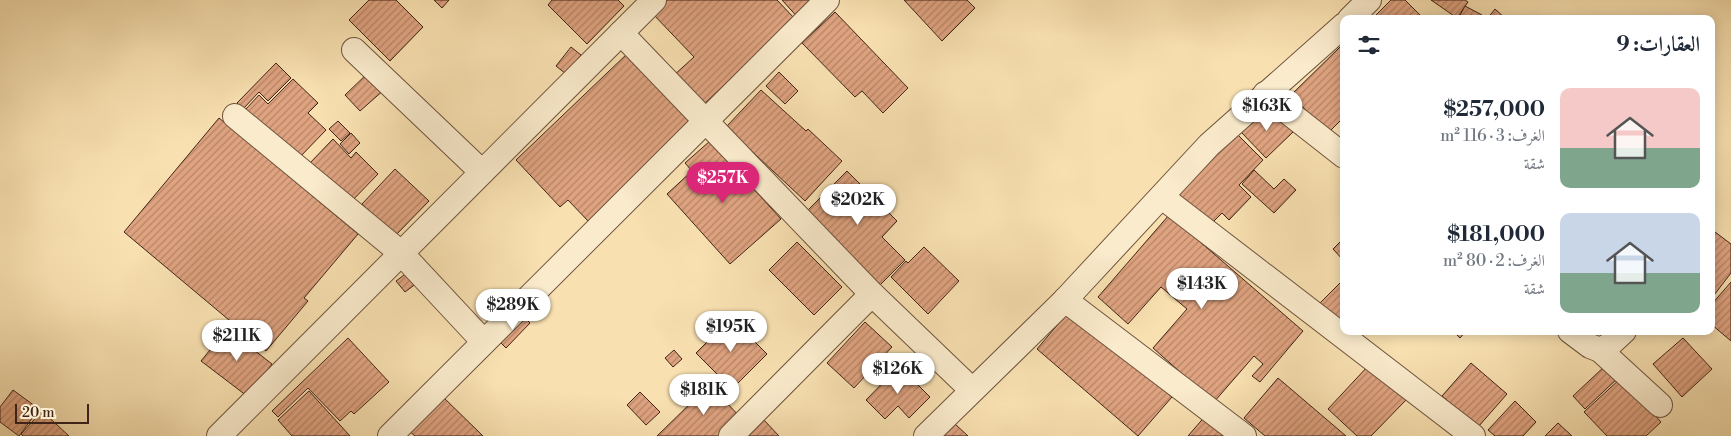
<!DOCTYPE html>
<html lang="ar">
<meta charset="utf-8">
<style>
:root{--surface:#fff;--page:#f6f6f7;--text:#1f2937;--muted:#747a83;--accent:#db2777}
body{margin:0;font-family:"Libre Bodoni",Amiri,serif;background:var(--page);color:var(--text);direction:rtl;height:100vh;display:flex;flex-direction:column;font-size:19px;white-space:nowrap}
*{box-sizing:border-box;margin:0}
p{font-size:16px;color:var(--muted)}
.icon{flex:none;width:28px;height:28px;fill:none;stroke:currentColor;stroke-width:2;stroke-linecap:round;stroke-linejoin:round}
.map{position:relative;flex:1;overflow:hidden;direction:ltr}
.panel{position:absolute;left:1340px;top:15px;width:375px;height:320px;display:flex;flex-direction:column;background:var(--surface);border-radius:10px;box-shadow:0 2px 12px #0003;direction:rtl}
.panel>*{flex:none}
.scale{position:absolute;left:15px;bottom:12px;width:74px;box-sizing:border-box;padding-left:5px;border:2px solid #412418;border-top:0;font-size:14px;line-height:18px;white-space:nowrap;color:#412418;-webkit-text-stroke:4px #faebcc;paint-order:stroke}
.price{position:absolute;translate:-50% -42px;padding:0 11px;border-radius:18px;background:#fff;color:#222;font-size:16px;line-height:32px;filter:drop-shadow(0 1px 2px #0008)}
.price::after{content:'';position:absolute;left:50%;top:30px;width:15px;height:11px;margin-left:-8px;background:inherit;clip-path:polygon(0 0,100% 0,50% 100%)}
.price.selected{background:var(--accent);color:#fff}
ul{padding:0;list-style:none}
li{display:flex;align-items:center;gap:15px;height:125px;padding:0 15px}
li span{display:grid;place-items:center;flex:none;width:140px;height:100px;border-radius:10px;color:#555}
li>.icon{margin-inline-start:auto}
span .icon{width:60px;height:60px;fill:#fffc;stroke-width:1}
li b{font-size:21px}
h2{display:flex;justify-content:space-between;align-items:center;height:60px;padding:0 15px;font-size:21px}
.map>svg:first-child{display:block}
.building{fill:url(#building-hatch);stroke:#412418}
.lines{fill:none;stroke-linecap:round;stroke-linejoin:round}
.street-casing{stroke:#6f533e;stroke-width:26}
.street{stroke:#faebcc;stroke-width:24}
</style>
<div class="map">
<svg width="1731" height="436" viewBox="0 0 1731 436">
<defs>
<pattern id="building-hatch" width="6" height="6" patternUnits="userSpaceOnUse" patternTransform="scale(1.25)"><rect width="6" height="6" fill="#dfa380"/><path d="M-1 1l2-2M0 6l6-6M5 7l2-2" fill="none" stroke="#b68568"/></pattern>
</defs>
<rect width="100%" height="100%" fill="#f8e0b0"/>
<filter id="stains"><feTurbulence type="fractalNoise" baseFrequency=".004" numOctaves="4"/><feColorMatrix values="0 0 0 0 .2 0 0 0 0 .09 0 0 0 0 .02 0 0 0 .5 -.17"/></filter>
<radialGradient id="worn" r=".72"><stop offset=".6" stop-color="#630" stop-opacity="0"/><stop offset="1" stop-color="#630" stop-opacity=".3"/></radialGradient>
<g class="building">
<polygon points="369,0 396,0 423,27 390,61 349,20"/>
<polygon points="434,0 449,0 442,8"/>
<polygon points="552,0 618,0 624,6 587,44 548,5"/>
<polygon points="666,0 777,0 796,20 762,49 702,106 673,76 694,57 652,13"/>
<polygon points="782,0 824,0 801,21"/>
<polygon points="904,0 967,0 975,8 942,41"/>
<polygon points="1391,0 1405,0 1424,19 1372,19"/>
<polygon points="1431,0 1465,0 1468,2 1457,18"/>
<polygon points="1465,6 1482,15 1480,19 1458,19"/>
<polygon points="1495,9 1506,19 1487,19"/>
<polygon points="835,12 908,88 883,113 862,91 855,97 802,43"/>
<polygon points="1343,44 1344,117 1328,133 1291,95"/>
<polygon points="571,47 581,55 566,74 556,66"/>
<polygon points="629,52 695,125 589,222 568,200 560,207 516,160"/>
<polygon points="276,63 291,78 268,101 259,92 243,109 237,103"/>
<polygon points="369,72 385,89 360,111 345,95"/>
<polygon points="779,72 798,91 785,104 766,86"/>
<polygon points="293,79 318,103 308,113 326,130 297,160 245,110 259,95 268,104"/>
<polygon points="761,90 806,131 808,129 842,161 805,201 726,127"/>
<polygon points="1267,106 1293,132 1266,158 1241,132"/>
<polygon points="219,118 358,234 304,298 308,301 266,351 124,232"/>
<polygon points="338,121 350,133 341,141 329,129"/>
<polygon points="351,133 360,143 349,154 340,144"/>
<polygon points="1237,134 1263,160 1239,185 1251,197 1229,220 1222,213 1210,225 1178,194"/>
<polygon points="333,139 351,158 356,152 378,174 348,205 308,165"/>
<polygon points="710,141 781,219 730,264 667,194 692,171 685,163"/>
<polygon points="395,169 429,201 395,236 362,204"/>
<polygon points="1254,170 1274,189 1284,179 1296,190 1274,213 1242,184"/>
<polygon points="847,171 897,221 882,237 905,260 880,285 806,212"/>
<polygon points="1169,215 1303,331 1260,382 1252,376 1263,364 1254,356 1214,402 1153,348 1187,309 1161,287 1128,324 1098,297"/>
<polygon points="1711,229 1731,244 1731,273 1711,299"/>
<polygon points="1344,238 1344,261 1333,249"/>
<polygon points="797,242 842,287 814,315 769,270"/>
<polygon points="924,247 959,281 928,314 891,277 906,261 908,263"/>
<polygon points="408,272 417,283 405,292 396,281"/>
<polygon points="1344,279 1344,326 1320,303"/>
<polygon points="1731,282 1731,341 1711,324 1711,305"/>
<polygon points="1070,310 1172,397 1138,436 1037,349"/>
<polygon points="521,314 530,323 506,348 496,338"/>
<polygon points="731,318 767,354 732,389 696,353"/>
<polygon points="865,322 892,347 854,388 827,363"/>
<polygon points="227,329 272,364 247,396 201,361"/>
<polygon points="1453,331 1466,331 1460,338"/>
<polygon points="348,338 389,382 354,414 351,411 340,421 308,388 278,417 272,411"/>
<polygon points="1683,338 1712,369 1682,397 1653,364"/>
<polygon points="674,350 682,359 673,367 665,358"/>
<polygon points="1471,363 1507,394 1478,427 1442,396"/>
<polygon points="1369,365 1406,400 1371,436 1357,436 1328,409"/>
<polygon points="1606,365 1618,378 1585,409 1573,396"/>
<polygon points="899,366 930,397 909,418 898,406 885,419 866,400"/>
<polygon points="703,378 743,420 727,436 657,436 696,398 690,392"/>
<polygon points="1278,378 1346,436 1265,436 1244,418"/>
<polygon points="1621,378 1661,422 1646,436 1607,436 1584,412"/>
<polygon points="13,390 39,409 19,436 0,422 0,407"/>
<polygon points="309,391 350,436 292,436 278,420"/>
<polygon points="640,392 660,412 646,425 627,405"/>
<polygon points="441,395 483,436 415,436 407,429"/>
<polygon points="1515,401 1536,422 1523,436 1495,436 1488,430"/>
<polygon points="42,411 69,436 23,436 21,434"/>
<polygon points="1207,414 1233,436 1188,436"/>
<polygon points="763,419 779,436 744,436"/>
<polygon points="1558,423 1572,436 1545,436"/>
<polygon points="955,424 968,436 943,436"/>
</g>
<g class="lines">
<g class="street-casing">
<g id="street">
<polyline points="1350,19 1369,0"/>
<polyline points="621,33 872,294 972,390"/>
<polyline points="354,50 482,172"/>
<polyline points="1265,94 1344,156"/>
<polyline points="235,116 401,253 484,342"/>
<polyline points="1162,197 1473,436"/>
<polyline points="1065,300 1244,436"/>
<polyline points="1570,331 1590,346 1600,350 1609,345 1624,331"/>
<polyline points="1600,350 1660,405"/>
<polyline points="219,436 654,0"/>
<polyline points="390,436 827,0"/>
<polyline points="731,436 872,294"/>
<polyline points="926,436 1065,300 1209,145 1344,25"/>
</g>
</g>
<use href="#street" class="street"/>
</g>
<rect width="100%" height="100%" filter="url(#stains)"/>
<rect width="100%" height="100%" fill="url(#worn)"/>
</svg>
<div class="scale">20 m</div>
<b class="price" style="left:1267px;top:132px">$163K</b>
<b class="price selected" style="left:723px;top:204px">$257K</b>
<b class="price" style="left:858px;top:226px">$202K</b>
<b class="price" style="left:1202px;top:310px">$143K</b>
<b class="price" style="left:513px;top:331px">$289K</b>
<b class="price" style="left:731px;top:353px">$195K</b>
<b class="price" style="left:237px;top:362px">$211K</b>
<b class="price" style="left:898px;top:395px">$126K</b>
<b class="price" style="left:704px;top:416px">$181K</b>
<section class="panel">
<h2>العقارات: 9<svg class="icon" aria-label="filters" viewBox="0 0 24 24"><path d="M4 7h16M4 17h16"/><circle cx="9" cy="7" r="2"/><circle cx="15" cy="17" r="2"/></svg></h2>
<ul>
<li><span style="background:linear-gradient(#f6c9c9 60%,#7fa58c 0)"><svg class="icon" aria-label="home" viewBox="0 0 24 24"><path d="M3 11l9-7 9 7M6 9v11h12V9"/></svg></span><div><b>$257,000</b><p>الغرف: 3 · 116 m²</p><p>شقة</p></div></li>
<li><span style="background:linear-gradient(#c9d6e8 60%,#7fa58c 0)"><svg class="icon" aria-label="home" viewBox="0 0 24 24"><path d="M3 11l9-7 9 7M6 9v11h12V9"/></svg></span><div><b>$181,000</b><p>الغرف: 2 · 80 m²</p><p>شقة</p></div></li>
</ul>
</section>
</div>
